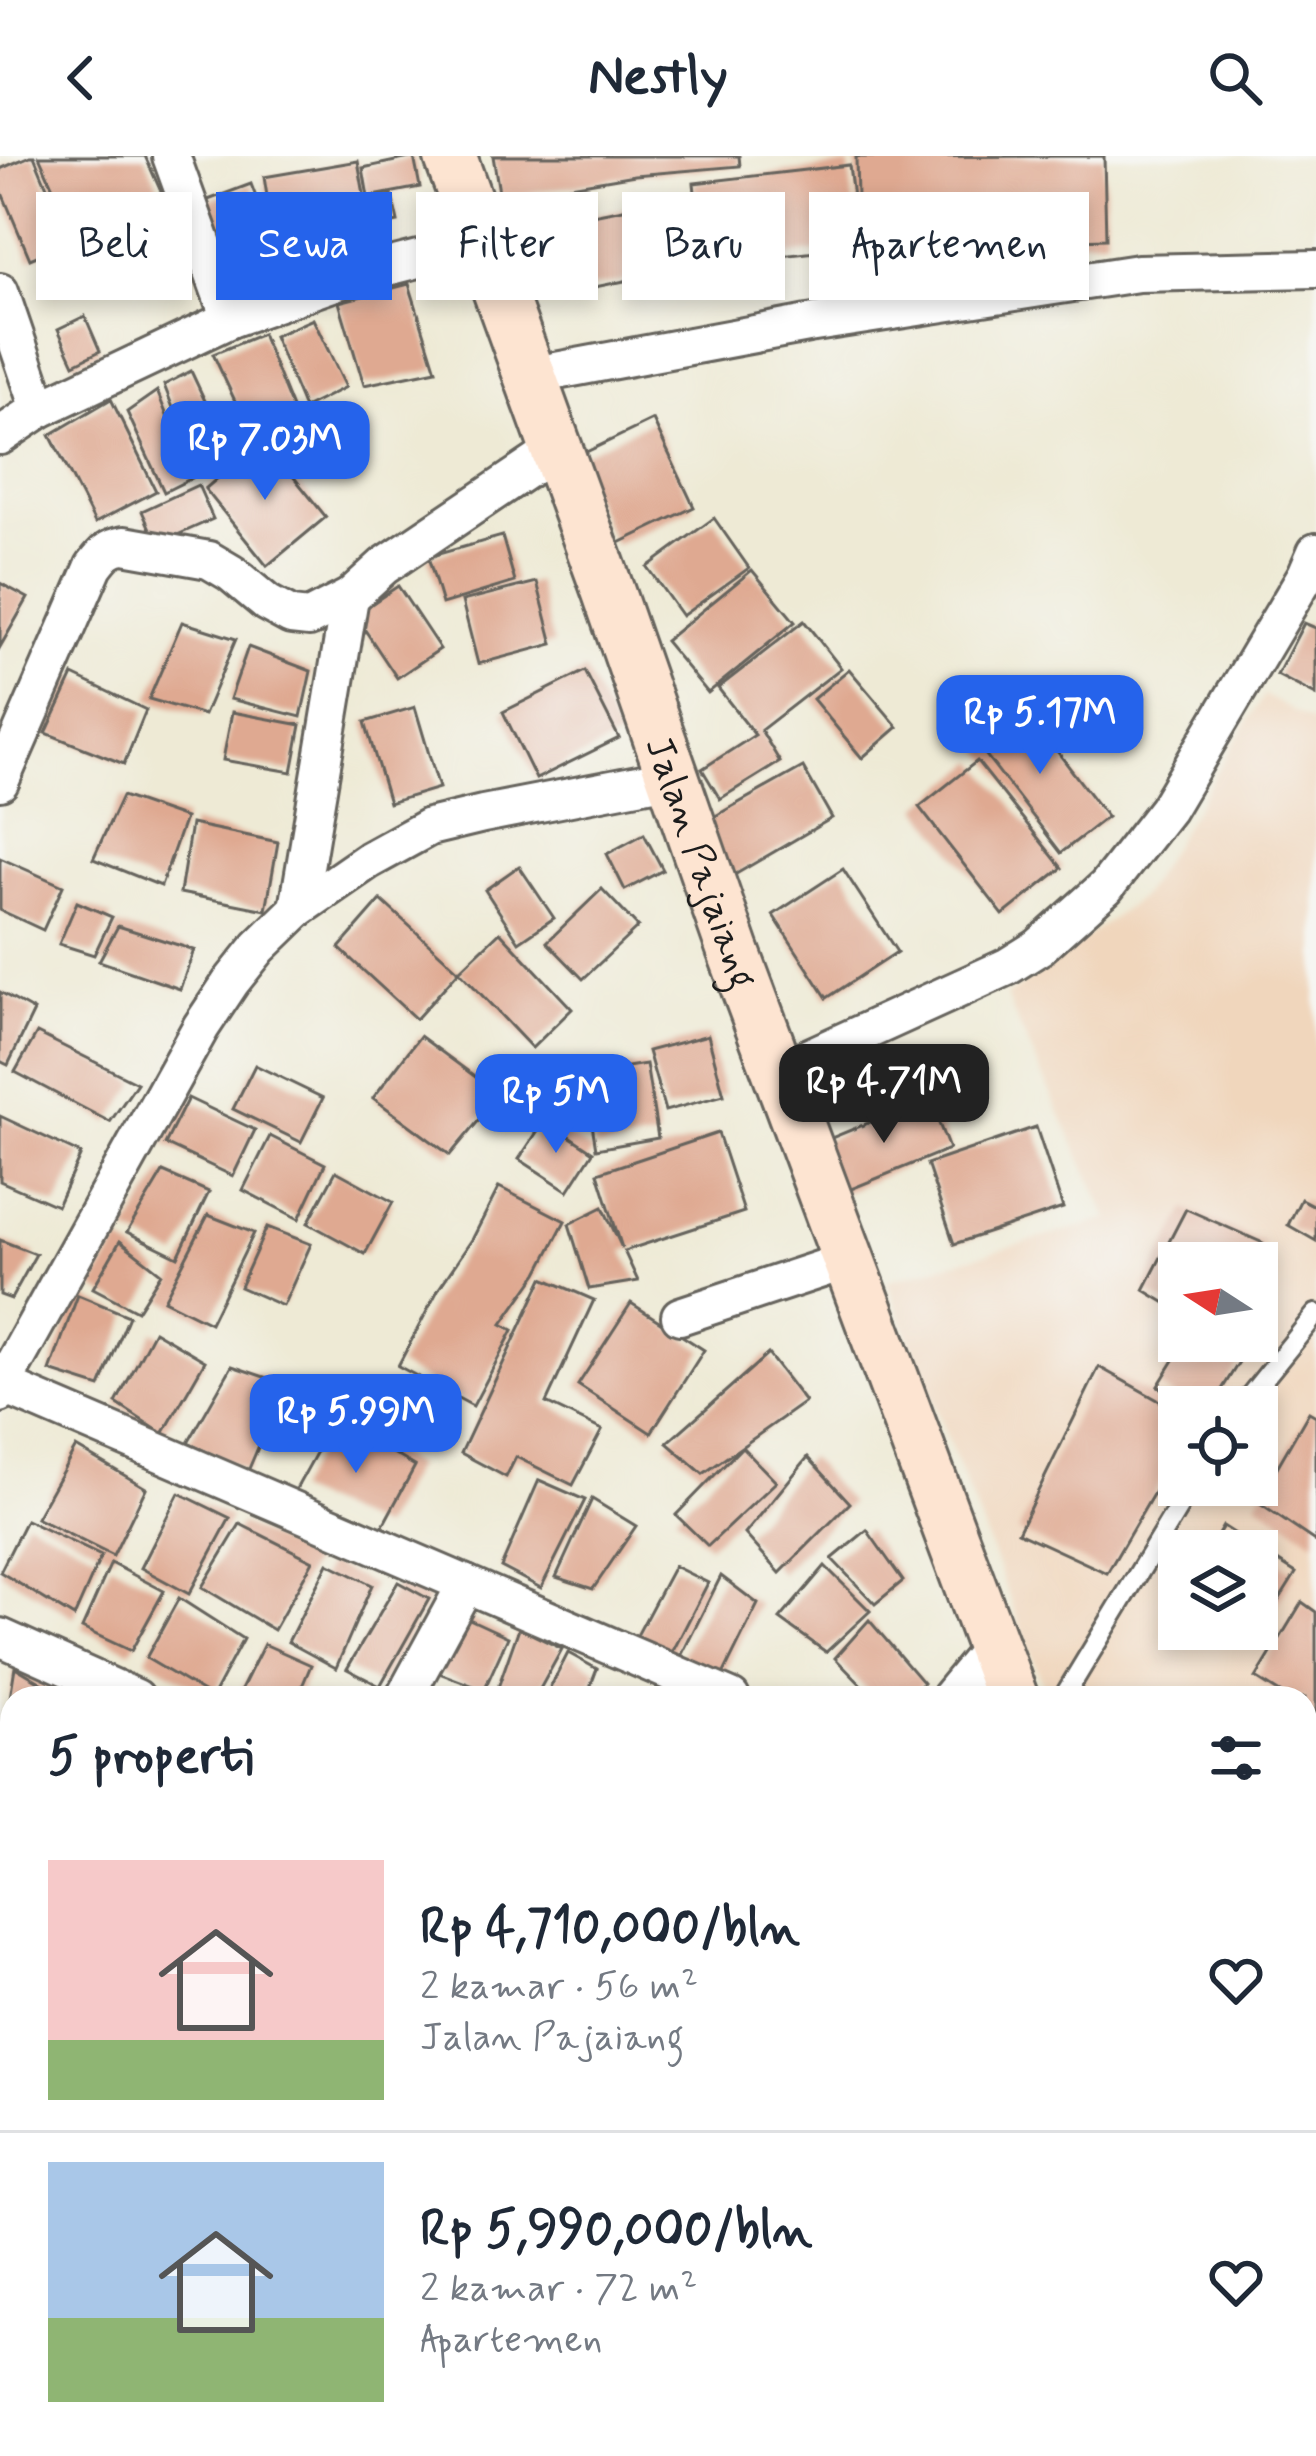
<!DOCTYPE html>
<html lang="id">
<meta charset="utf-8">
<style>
:root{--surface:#fff;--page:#f2f2f3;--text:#1f2937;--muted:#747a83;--line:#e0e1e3;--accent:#2563eb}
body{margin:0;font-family:Mynerve,sans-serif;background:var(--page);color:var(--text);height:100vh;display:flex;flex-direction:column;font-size:45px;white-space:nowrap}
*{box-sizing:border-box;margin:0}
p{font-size:39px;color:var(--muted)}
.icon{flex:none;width:66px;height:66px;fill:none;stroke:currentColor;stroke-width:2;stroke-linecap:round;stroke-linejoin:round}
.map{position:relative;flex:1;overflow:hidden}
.sheet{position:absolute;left:0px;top:1530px;width:1317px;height:771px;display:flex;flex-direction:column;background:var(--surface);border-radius:36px 36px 0 0;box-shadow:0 6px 18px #0003}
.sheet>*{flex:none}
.banner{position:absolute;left:36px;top:36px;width:1245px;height:108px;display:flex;gap:24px}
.needle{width:78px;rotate:282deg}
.tools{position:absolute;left:1158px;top:1086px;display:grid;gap:24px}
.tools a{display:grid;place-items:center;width:120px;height:120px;border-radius:0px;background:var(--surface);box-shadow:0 6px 18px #0003;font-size:60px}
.price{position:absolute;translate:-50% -102px;padding:0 27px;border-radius:24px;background:var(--accent);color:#fff;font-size:39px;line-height:78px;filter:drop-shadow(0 3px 6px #0008)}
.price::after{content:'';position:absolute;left:50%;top:72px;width:36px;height:27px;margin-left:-18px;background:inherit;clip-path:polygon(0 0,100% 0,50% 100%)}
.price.on{background:#222;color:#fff}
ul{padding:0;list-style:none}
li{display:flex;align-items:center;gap:36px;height:300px;padding:0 48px}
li+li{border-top:3px solid var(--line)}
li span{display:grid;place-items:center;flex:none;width:336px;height:240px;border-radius:0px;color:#555}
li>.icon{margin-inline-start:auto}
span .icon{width:144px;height:144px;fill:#fffc;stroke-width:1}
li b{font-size:51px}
h2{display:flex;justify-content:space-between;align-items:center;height:144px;padding:0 48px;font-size:51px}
.tag{padding:0 42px;border-radius:0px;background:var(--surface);box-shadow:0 6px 18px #0003;font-size:42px;line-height:108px}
.tag.on{background:var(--accent);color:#fff}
header{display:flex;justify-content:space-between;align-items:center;height:156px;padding:0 48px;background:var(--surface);font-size:54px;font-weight:700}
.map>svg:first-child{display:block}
.built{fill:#f0d6bc;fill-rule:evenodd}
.building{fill:#dfa991}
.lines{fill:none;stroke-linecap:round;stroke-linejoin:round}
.lane-casing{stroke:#66645d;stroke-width:24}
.street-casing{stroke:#66645d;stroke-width:42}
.secondary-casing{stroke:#66645d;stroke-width:57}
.lane{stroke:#fff;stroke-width:18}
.street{stroke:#fff;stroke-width:36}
.secondary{stroke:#fde4d1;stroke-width:51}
.labels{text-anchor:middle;stroke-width:10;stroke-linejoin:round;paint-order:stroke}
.street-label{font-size:39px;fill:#1c1c1c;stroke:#f6f6f2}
</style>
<header><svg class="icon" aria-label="back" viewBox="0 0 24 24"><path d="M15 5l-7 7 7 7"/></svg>Nestly<svg class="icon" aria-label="search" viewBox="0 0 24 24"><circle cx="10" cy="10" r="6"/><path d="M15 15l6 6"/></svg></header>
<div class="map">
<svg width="1316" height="2300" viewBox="0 0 1316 2300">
<rect width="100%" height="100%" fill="#f6f6f2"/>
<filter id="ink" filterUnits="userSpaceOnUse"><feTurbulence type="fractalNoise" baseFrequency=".00833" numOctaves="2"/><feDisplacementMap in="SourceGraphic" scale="24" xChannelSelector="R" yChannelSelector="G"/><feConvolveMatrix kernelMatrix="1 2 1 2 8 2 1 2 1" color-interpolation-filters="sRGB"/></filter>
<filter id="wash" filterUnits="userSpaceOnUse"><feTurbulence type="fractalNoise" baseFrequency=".004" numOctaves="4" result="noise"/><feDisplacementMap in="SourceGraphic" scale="48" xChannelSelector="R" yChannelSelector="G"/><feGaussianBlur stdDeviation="2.7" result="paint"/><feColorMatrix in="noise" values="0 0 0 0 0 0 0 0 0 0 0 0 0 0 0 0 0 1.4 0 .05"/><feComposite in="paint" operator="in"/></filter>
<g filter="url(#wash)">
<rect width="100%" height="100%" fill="#eeead5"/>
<path class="built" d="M1264 539 1316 569V2230L1305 2201V1542H1048L887 1125 1109 1063 1006 841 1141 741ZM1179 1107H1257V1185H1179ZM1179 1251H1257V1329H1179ZM1179 1395H1257V1473H1179Z"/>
<g id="blocks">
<g class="building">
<polygon points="30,0 34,0 70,86 30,103 0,32 0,13"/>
<polygon points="39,0 145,0 166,47 78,87"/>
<polygon points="493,0 739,0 740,10 635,19 500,42"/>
<polygon points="1104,0 1106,83 859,91 703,109 546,141 532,71 689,40 702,101 694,27 849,9 858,82 856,1"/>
<polygon points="414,1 420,31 368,41 363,12"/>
<polygon points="358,5 365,44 392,39 398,66 363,73 356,39 356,44 270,59 264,21"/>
<polygon points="251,28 285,117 234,136 200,47"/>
<polygon points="356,48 361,73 292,87 287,62"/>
<polygon points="409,128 436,214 364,229 339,146"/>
<polygon points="85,160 100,195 74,208 58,173"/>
<polygon points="313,163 346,231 304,252 274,180"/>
<polygon points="262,178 294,257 250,277 213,198"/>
<polygon points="191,215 227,292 196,310 164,229"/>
<polygon points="157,235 192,322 164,336 127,256"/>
<polygon points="111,243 156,335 95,367 50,279"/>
<polygon points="653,264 694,351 615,389 574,302"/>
<polygon points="263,283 326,361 267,410 205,333"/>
<polygon points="198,329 213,363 157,388 142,355"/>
<polygon points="714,362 749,412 682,460 647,411"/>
<polygon points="502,380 515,426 442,448 428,401"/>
<polygon points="752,414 795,466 708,537 665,485"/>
<polygon points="537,426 553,488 478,508 462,445"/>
<polygon points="0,427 28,442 0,491"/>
<polygon points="398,430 440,493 397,522 355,459"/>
<polygon points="804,465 841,512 761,574 780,606 720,643 702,613 755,579 718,532"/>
<polygon points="182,466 236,483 204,559 149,543"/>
<polygon points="1304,467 1316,472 1316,539 1277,519"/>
<polygon points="248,491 311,515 301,561 230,543"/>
<polygon points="849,513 898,571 862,602 813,543"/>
<polygon points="585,515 619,582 536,623 503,556"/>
<polygon points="73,519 146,554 124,608 46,577"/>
<polygon points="1019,545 1107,661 1061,697 972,581"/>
<polygon points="415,551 439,632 389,647 365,566"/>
<polygon points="232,556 301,569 292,616 223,604"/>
<polygon points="977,605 1062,712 1003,759 919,651"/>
<polygon points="803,611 832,662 731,721 701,668"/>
<polygon points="122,640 185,662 161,730 93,703"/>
<polygon points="191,668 278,686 266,754 180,737"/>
<polygon points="644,678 663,714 625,734 607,698"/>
<polygon points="0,702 63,730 43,774 0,754"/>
<polygon points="519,710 554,762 519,786 485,734"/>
<polygon points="843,713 897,796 827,842 773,759"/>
<polygon points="602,733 638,771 583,823 547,786"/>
<polygon points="381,744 459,815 500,776 572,853 532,892 459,815 416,863 339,792"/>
<polygon points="77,746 112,761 94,799 59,788"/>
<polygon points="118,770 194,794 180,833 99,805"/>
<polygon points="0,836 34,855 8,909 0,905"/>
<polygon points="37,877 137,927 110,966 15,916"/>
<polygon points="708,879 724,939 665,955 648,895"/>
<polygon points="420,880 500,939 450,999 373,942"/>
<polygon points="646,908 658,982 596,993 584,918"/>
<polygon points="255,909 323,942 301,986 233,953"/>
<polygon points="188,942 255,974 233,1020 165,988"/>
<polygon points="929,942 949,993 839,1038 819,987"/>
<polygon points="0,960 81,998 57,1050 0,1025"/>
<polygon points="545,964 593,996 568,1035 519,1003"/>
<polygon points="1036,971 1063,1052 954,1088 927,1008"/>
<polygon points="718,977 744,1056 624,1095 638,1125 589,1133 569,1068 603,1051 622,1092 598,1017"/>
<polygon points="270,980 325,1008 299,1063 243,1034"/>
<polygon points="336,1015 393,1046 365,1098 308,1067"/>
<polygon points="163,1016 209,1036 178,1101 127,1076"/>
<polygon points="499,1031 565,1065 538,1117 502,1168 513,1174 473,1250 398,1210 438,1134 473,1082"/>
<polygon points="1301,1043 1316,1051 1316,1085 1288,1069"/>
<polygon points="1186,1053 1263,1087 1252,1107 1179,1107 1179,1155 1144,1134"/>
<polygon points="208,1059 254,1077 210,1167 164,1144"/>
<polygon points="267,1071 311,1088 283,1150 240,1131"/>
<polygon points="0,1084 36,1098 11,1143 0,1139"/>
<polygon points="120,1085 161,1117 137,1155 93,1132"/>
<polygon points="543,1122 594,1144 546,1247 602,1274 573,1329 516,1301 506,1321 461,1297"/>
<polygon points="78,1139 129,1160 100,1231 50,1215"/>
<polygon points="631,1147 704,1194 651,1277 578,1229"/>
<polygon points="154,1175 205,1205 163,1278 116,1247"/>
<polygon points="1186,1185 1214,1185 1242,1201 1211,1251 1193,1251 1158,1230"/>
<polygon points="768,1198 805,1246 703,1318 667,1287"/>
<polygon points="232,1210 285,1228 248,1315 188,1287"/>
<polygon points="1099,1211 1179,1256 1179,1294 1107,1417 1018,1376"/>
<polygon points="1309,1256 1316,1260 1316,1386 1257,1346"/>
<polygon points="335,1263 415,1310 381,1373 295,1335"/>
<polygon points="76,1291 146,1332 113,1400 36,1362"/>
<polygon points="742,1291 776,1326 708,1390 676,1359"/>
<polygon points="808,1301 850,1347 780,1417 745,1378"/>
<polygon points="539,1324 585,1344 541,1432 501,1411"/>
<polygon points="179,1337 230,1362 189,1438 141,1412"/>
<polygon points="592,1343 636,1370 593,1433 556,1421"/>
<polygon points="26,1364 101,1400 74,1461 0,1416"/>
<polygon points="240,1368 313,1405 274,1474 202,1431"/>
<polygon points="1223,1370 1296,1417 1271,1457 1257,1448 1257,1395 1208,1395"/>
<polygon points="867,1374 903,1425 875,1448 832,1403"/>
<polygon points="111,1407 164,1435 131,1495 82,1472"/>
<polygon points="328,1407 372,1429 336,1512 288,1486"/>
<polygon points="674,1410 708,1427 672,1497 634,1485"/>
<polygon points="825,1410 870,1455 826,1496 780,1463"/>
<polygon points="721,1420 758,1448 719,1527 679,1504"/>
<polygon points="398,1426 429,1443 380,1530 347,1513"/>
<polygon points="179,1442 243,1483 212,1541 146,1502"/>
<polygon points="1302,1446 1316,1456 1316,1560 1305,1553 1305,1542 1288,1542 1256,1522"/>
<polygon points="465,1461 508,1481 484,1534 439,1517"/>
<polygon points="869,1464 923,1527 911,1542 874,1542 835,1502"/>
<polygon points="519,1472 562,1493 535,1542 511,1542 496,1537"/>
<polygon points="264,1488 311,1509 297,1542 237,1542"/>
<polygon points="568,1497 597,1513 586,1542 545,1542"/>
<polygon points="15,1511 67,1542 10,1542"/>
<polygon points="10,1544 12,1545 12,1589 3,1585"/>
<polygon points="1305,1566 1316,1571 1316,1647 1305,1666"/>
<polygon points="5,1601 12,1604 12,1632 0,1626"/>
<polygon points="5,1633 12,1636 12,1694 0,1690 0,1645"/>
<polygon points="0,1757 12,1760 12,1844 0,1841"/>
<polygon points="0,1854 12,1858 12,1905 0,1900"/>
<polygon points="1,1970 12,1975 12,2076 9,2080 0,2076"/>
<polygon points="234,2289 285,2289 289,2300 238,2300"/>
<polygon points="328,2289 370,2289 370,2290 331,2300"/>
<polygon points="682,2289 743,2289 747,2300 686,2300"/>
<polygon points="1123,2289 1215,2289 1216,2290 1187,2300 1127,2300"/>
</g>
</g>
</g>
<g filter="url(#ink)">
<use href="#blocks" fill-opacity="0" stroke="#66645d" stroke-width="3"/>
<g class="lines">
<g class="lane-casing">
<g id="lane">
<polyline points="1241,1251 1316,1158"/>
<polyline points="1063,1542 1192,1329"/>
<polyline points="1305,2024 1316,2035"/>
</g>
</g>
<g class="street-casing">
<g id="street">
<polyline points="171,0 230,163"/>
<polyline points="0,136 40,253"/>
<polyline points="529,220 808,168 1138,117 1316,113"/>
<polyline points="0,280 40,253 230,163 352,120 481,87"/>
<path d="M0 626 94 410C103 398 108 391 124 389L209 404 231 417 267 447 291 460 309 462 350 441 384 410 556 294"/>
<polyline points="298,753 350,441"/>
<polyline points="779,915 1007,811 1039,791 1106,731 1167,653 1306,419 1316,396"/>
<polyline points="680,1160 849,1104"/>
<polyline points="0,1228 466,1428"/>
<polyline points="0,1238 2,1229 201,871 231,826 259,791 298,753 369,704 429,671 483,658 674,621"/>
<polyline points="0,1481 136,1542"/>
<polyline points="404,1542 466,1428 731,1542"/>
<polyline points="949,1542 992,1490"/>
<polyline points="0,1700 12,1705"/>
<polyline points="550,2289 554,2300"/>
<polyline points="782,2289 786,2300"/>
<polyline points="1013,2289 1018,2300"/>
<polyline points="432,2300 464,2289"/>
</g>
</g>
<g class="secondary-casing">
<g id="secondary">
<path id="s1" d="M450 0 608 435 733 794 1012 1542"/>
<polyline points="1294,2289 1299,2300"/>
</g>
</g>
<use href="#lane" class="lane"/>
<use href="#street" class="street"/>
<use href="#secondary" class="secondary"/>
</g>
</g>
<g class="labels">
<g class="street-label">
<text dy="14" stroke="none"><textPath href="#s1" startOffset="750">Jalan Pajaiang</textPath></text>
</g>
</g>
</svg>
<div class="tools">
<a><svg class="needle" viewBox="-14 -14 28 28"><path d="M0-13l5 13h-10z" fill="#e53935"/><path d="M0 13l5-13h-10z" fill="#747a83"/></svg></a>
<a><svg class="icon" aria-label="locate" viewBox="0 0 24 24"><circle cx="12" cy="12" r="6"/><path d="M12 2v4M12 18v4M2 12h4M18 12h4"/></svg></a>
<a><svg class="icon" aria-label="layers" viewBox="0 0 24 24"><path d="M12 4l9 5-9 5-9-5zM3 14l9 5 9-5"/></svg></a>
</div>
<b class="price" style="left:265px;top:347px">Rp 7.03M</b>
<b class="price" style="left:1040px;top:621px">Rp 5.17M</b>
<b class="price on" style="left:884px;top:990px">Rp 4.71M</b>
<b class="price" style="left:556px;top:1000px">Rp 5M</b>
<b class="price" style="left:356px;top:1320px">Rp 5.99M</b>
<div class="banner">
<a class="tag">Beli</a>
<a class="tag on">Sewa</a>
<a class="tag">Filter</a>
<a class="tag">Baru</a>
<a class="tag">Apartemen</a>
</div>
<section class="sheet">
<h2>5 properti<svg class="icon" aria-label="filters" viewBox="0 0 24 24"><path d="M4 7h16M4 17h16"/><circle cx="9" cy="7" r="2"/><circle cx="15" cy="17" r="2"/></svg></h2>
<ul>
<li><span style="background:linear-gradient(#f6c9c9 75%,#8fb573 0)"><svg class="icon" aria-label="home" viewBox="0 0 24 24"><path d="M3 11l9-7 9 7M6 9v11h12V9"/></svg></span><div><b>Rp 4,710,000/bln</b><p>2 kamar · 56 m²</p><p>Jalan Pajaiang</p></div><svg class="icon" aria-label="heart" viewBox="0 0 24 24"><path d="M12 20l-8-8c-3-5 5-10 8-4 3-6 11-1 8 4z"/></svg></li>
<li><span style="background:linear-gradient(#a9c7e8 65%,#8fb573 0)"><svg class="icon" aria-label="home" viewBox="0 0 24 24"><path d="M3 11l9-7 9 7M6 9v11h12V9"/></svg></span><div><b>Rp 5,990,000/bln</b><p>2 kamar · 72 m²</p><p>Apartemen</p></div><svg class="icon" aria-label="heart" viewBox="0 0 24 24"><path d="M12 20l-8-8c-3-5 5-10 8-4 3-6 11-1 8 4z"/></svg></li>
</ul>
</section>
</div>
